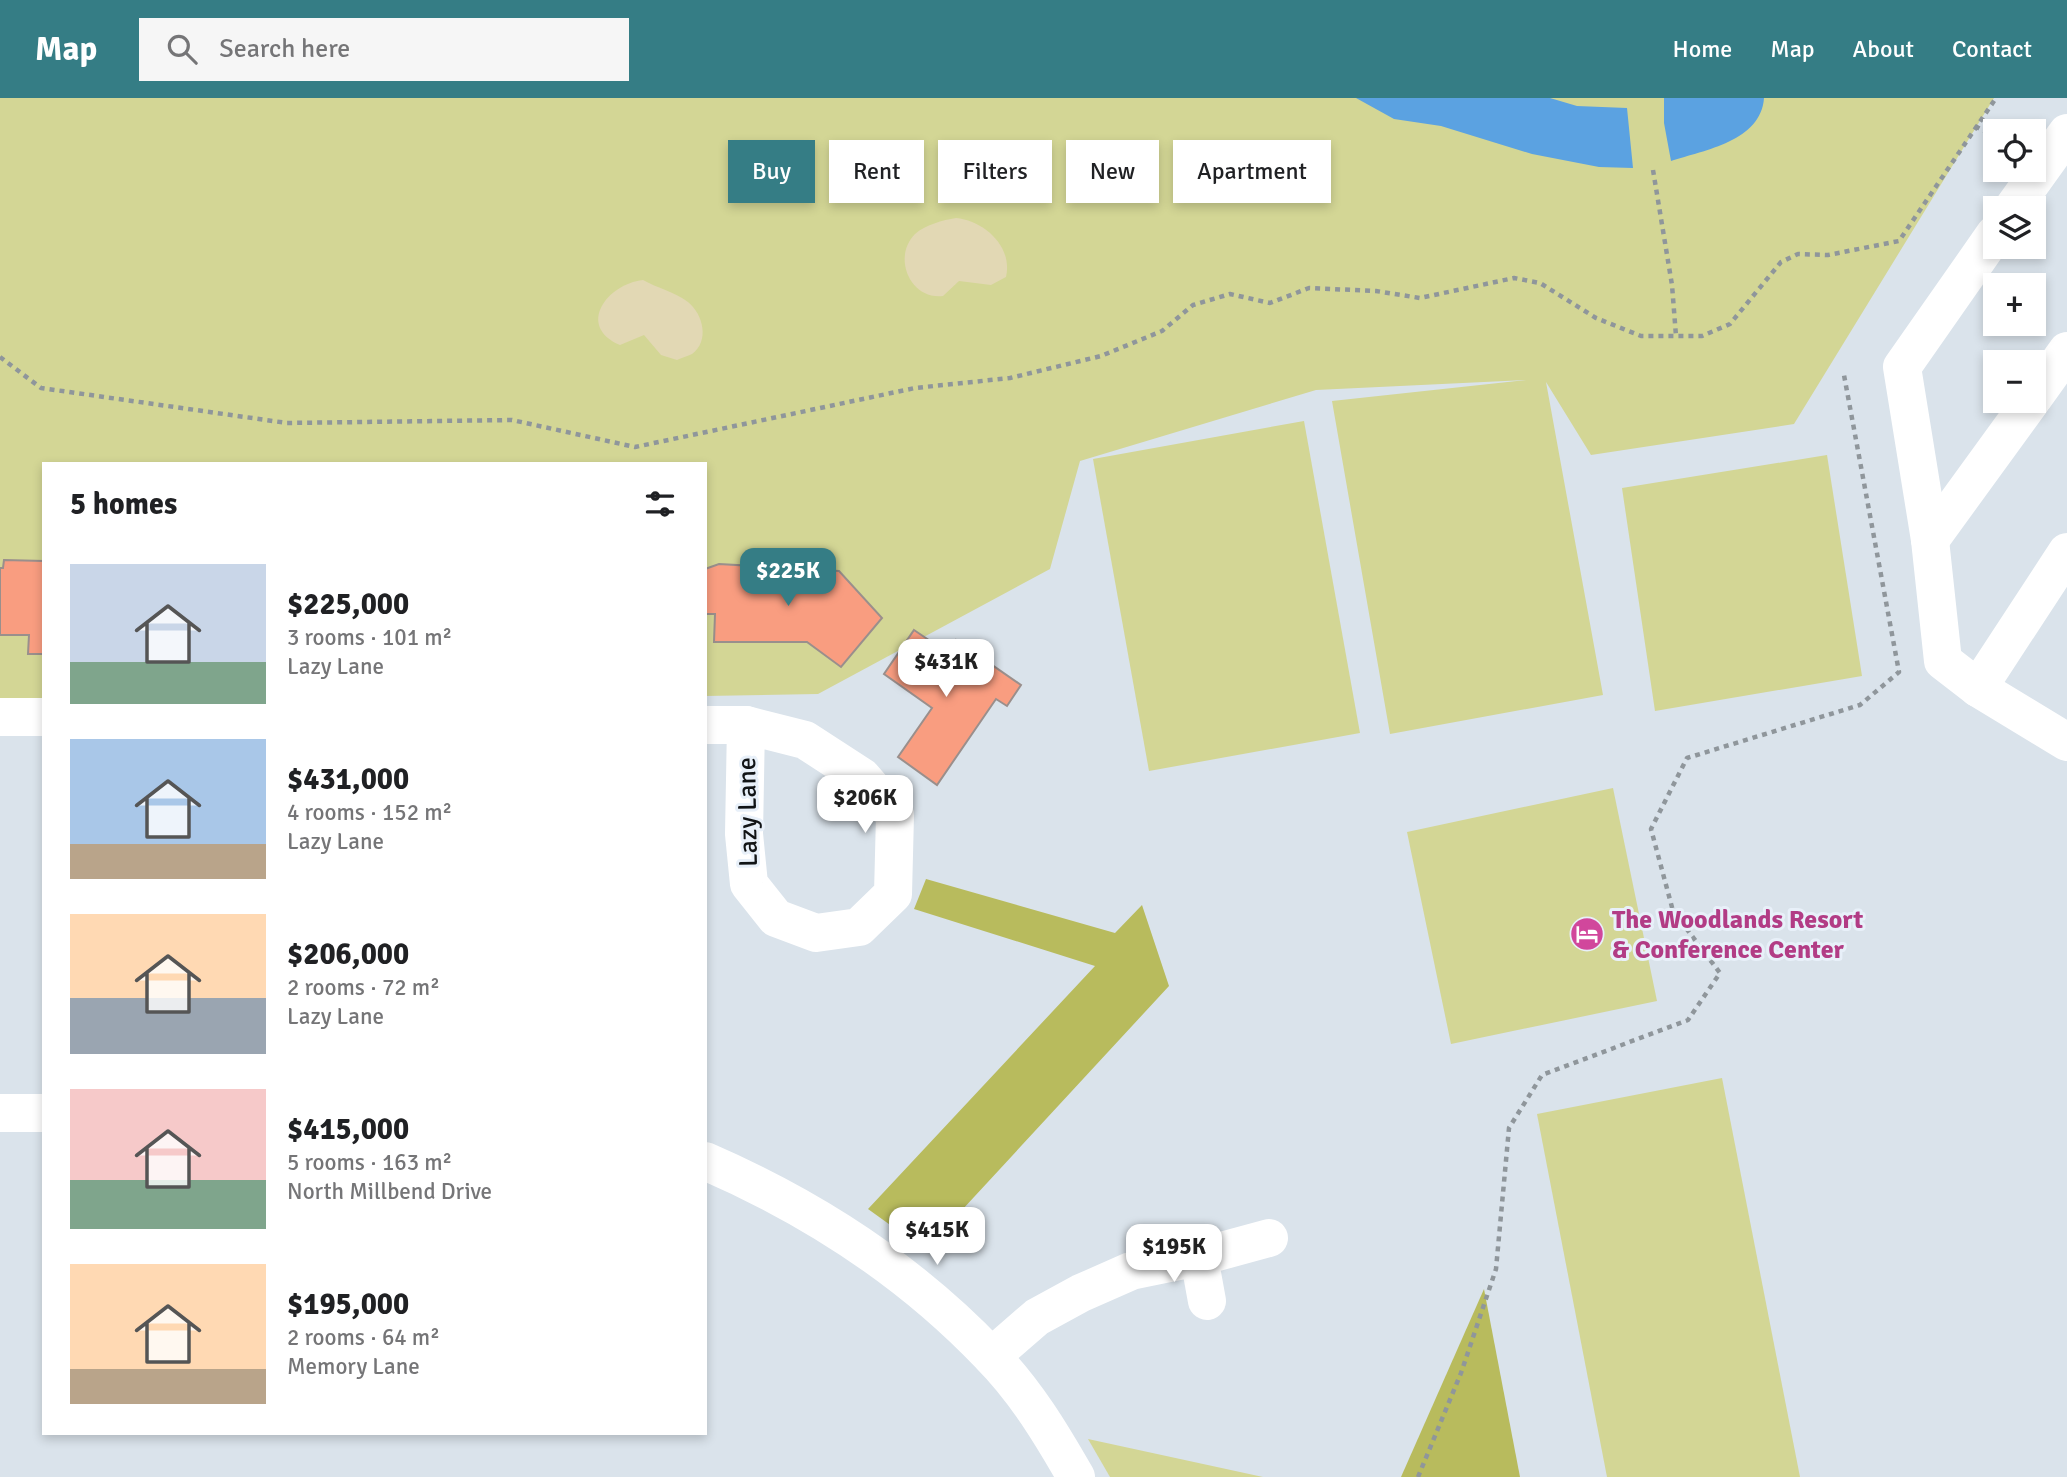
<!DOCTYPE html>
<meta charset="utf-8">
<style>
:root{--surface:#fff;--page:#f6f6f6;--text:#202124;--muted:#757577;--accent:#357d85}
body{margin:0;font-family:Signika,sans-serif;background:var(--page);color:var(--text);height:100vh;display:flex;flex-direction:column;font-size:26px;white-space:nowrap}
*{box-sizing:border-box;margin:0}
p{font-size:23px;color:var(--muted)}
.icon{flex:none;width:38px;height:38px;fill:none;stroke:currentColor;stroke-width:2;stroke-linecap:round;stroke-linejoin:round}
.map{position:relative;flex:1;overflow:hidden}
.sheet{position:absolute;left:42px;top:364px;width:665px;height:973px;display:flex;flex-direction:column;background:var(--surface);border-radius:0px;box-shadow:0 4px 10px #0003}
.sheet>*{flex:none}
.banner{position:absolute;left:728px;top:42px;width:665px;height:63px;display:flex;gap:14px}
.buttons{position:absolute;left:1983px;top:21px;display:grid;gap:14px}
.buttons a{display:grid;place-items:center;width:63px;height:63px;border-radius:0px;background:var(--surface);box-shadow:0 4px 10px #0003;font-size:35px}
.price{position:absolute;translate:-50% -60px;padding:0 16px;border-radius:14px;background:#fff;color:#222;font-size:23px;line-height:46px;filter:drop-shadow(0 2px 4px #0008)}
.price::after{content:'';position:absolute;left:50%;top:42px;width:21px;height:16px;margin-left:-10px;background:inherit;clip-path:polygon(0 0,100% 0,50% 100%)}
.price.current{background:var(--accent);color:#fff}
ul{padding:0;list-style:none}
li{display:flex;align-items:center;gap:21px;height:175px;padding:0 28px}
li span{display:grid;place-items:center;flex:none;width:196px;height:140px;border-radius:0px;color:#555}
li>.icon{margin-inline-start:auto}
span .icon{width:84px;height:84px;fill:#fffc;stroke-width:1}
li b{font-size:30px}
h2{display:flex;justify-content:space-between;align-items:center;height:84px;padding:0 28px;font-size:30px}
.pill{padding:0 24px;border-radius:0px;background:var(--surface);box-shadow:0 4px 10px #0003;font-size:24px;line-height:63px}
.pill.current{background:var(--accent);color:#fff}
header{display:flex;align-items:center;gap:42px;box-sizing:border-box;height:98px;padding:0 35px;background:var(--accent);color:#fff}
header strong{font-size:33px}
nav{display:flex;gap:38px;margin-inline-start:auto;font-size:24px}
.search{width:490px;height:63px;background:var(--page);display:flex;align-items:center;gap:18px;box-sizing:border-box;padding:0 24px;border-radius:0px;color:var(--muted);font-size:26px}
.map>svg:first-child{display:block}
.green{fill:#d3d695}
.forest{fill:#b8bb5d}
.sand{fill:#e2d8b4}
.water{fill:#5ba2e1}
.building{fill:#f99d80;stroke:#9a8f8c;stroke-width:2}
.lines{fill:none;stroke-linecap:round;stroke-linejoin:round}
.path{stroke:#8f969b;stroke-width:4.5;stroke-dasharray:5 5;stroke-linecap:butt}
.minor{stroke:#fff;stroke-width:38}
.labels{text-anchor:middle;stroke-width:6;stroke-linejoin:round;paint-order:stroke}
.street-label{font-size:26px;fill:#111416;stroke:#e8f0f9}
.hotel-label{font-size:26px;font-weight:bold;fill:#b23c85;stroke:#e8f0f9;text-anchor:start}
</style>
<header>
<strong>Map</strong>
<div class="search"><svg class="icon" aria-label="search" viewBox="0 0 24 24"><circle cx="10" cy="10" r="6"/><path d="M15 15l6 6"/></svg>Search here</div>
<nav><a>Home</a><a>Map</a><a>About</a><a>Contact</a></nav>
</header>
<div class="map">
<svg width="2067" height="1379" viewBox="0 0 2067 1379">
<rect width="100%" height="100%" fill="#dae3eb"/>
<g class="green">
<polygon points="0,0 1994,0 1794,326 1591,357 1546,284 1603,597 1390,636 1332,303 1526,282 1316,292 1080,363 1050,471 818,596 705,598 705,366 44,366 44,600 0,601"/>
<polygon points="1304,323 1360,635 1149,673 1093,361"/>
<polygon points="1827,357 1862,578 1655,613 1622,390"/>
<polygon points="1613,690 1657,903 1451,946 1407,734"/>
<polygon points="1722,980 1800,1379 1607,1379 1537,1016"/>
<polygon points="1088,1341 1263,1379 1110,1379"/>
</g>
<g class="forest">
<polygon points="926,781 1115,835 1142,807 1169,888 925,1152 868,1111 1095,868 914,811"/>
<polygon points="1484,1191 1520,1379 1401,1379"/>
</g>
<g class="sand">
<path d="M956 120C985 123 1013 149 1006 179L991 187 959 183 943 198C910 202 892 159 915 136 925 127 943 122 956 120Z"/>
<path d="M643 182C657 190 675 194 688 204 703 216 710 243 692 256 688 258 681 260 677 262L661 257 644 237 620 247C576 228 607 186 643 182Z"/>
</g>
<g class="water">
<polygon points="1356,0 1550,0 1577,8 1627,10 1633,70 1599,69 1532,56 1441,28 1394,21"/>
<path d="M1664 0H1764C1761 43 1705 52 1671 63L1664 25Z"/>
</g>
<g class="building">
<polygon points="4,462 44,463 44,556 28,556 29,537 0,537 0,470 3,470"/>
<polygon points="719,466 839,473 882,520 841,569 807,544 714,544 715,516 705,516 705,471"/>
<polygon points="914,532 948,555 956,542 1021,587 1007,608 996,601 937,687 898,659 932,610 884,576"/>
</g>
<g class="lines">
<g class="path">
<polyline points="1975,28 1995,39"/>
<polyline points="1653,72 1672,187 1676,238"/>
<polyline points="0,259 41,290 287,325 512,322 635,349 915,290 1010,280 1101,258 1162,233 1193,207 1230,196 1270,205 1309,190 1376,193 1420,200 1514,180 1540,185 1596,220 1641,238 1702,238 1730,226 1781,164 1798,156 1828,157 1899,143 1996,0"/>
<polyline points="1418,1379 1461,1275 1496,1171 1509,1030 1542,977 1688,922 1720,875 1673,813 1651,731 1687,660 1860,607 1899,574 1844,277"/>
</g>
<g class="minor">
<polyline points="2013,110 2067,35"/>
<polyline points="1995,136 1902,269 1930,442 1943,563 1978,590 2067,644"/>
<polyline points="2034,299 2067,253"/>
<polyline points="1930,442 2031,303"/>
<polyline points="1978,590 2067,454"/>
<polyline points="0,619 44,619"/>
<polyline points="705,627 746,627"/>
<polygon points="746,627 805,642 862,679 895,717 893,796 859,829 816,835 776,820 749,786 744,736"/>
<polyline points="0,1015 44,1015"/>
<path d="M705 1063C811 1109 910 1173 990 1257 1025 1292 1052 1337 1076 1379"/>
<polyline points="1199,1159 1207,1203"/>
<polyline points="992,1258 1037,1219 1081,1195 1131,1173 1199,1159 1269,1140"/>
</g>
</g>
<defs>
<g id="hotel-disc" transform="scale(1.75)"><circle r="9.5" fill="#d1479c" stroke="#e8f0f9"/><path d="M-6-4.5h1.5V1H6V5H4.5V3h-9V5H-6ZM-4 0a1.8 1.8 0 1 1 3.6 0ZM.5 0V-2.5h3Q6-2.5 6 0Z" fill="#fff"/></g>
</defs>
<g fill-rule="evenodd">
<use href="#hotel-disc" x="1587" y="836"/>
</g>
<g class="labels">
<g class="street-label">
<text transform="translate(747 714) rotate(-91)" y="9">Lazy Lane</text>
</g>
<g class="hotel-label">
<text x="1612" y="830">The Woodlands Resort<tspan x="1612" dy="30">&amp; Conference Center</tspan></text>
</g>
</g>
</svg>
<div class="buttons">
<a><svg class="icon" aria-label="locate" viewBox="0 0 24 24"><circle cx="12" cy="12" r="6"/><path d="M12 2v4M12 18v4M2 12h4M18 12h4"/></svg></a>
<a><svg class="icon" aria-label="layers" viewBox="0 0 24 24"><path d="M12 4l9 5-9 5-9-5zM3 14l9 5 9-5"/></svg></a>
<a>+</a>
<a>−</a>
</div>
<b class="price current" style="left:788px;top:510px">$225K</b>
<b class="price" style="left:946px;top:601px">$431K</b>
<b class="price" style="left:865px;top:737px">$206K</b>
<b class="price" style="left:937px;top:1169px">$415K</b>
<b class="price" style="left:1174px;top:1186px">$195K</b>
<div class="banner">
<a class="pill current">Buy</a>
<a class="pill">Rent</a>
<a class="pill">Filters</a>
<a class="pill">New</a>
<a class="pill">Apartment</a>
</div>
<section class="sheet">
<h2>5 homes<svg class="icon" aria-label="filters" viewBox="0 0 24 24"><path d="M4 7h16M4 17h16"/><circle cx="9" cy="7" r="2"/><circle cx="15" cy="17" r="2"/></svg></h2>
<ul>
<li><span style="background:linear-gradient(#c9d6e8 70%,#7fa58c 0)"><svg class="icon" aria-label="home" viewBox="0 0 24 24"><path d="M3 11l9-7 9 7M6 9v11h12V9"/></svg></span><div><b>$225,000</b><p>3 rooms · 101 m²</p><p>Lazy Lane</p></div></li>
<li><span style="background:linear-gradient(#a9c7e8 75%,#b9a48a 0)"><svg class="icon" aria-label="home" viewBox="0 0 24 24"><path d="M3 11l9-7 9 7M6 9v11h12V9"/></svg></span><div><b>$431,000</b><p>4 rooms · 152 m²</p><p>Lazy Lane</p></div></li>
<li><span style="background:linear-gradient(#ffd9b3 60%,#9aa5b1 0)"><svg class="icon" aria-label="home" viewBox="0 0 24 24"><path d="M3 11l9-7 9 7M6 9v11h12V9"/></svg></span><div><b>$206,000</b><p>2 rooms · 72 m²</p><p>Lazy Lane</p></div></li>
<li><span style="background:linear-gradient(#f6c9c9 65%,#7fa58c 0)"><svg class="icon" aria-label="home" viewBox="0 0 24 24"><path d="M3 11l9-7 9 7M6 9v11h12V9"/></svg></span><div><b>$415,000</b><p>5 rooms · 163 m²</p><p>North Millbend Drive</p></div></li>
<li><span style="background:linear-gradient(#ffd9b3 75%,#b9a48a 0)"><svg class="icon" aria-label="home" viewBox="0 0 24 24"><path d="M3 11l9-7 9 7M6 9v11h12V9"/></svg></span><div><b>$195,000</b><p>2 rooms · 64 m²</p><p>Memory Lane</p></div></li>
</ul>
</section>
</div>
